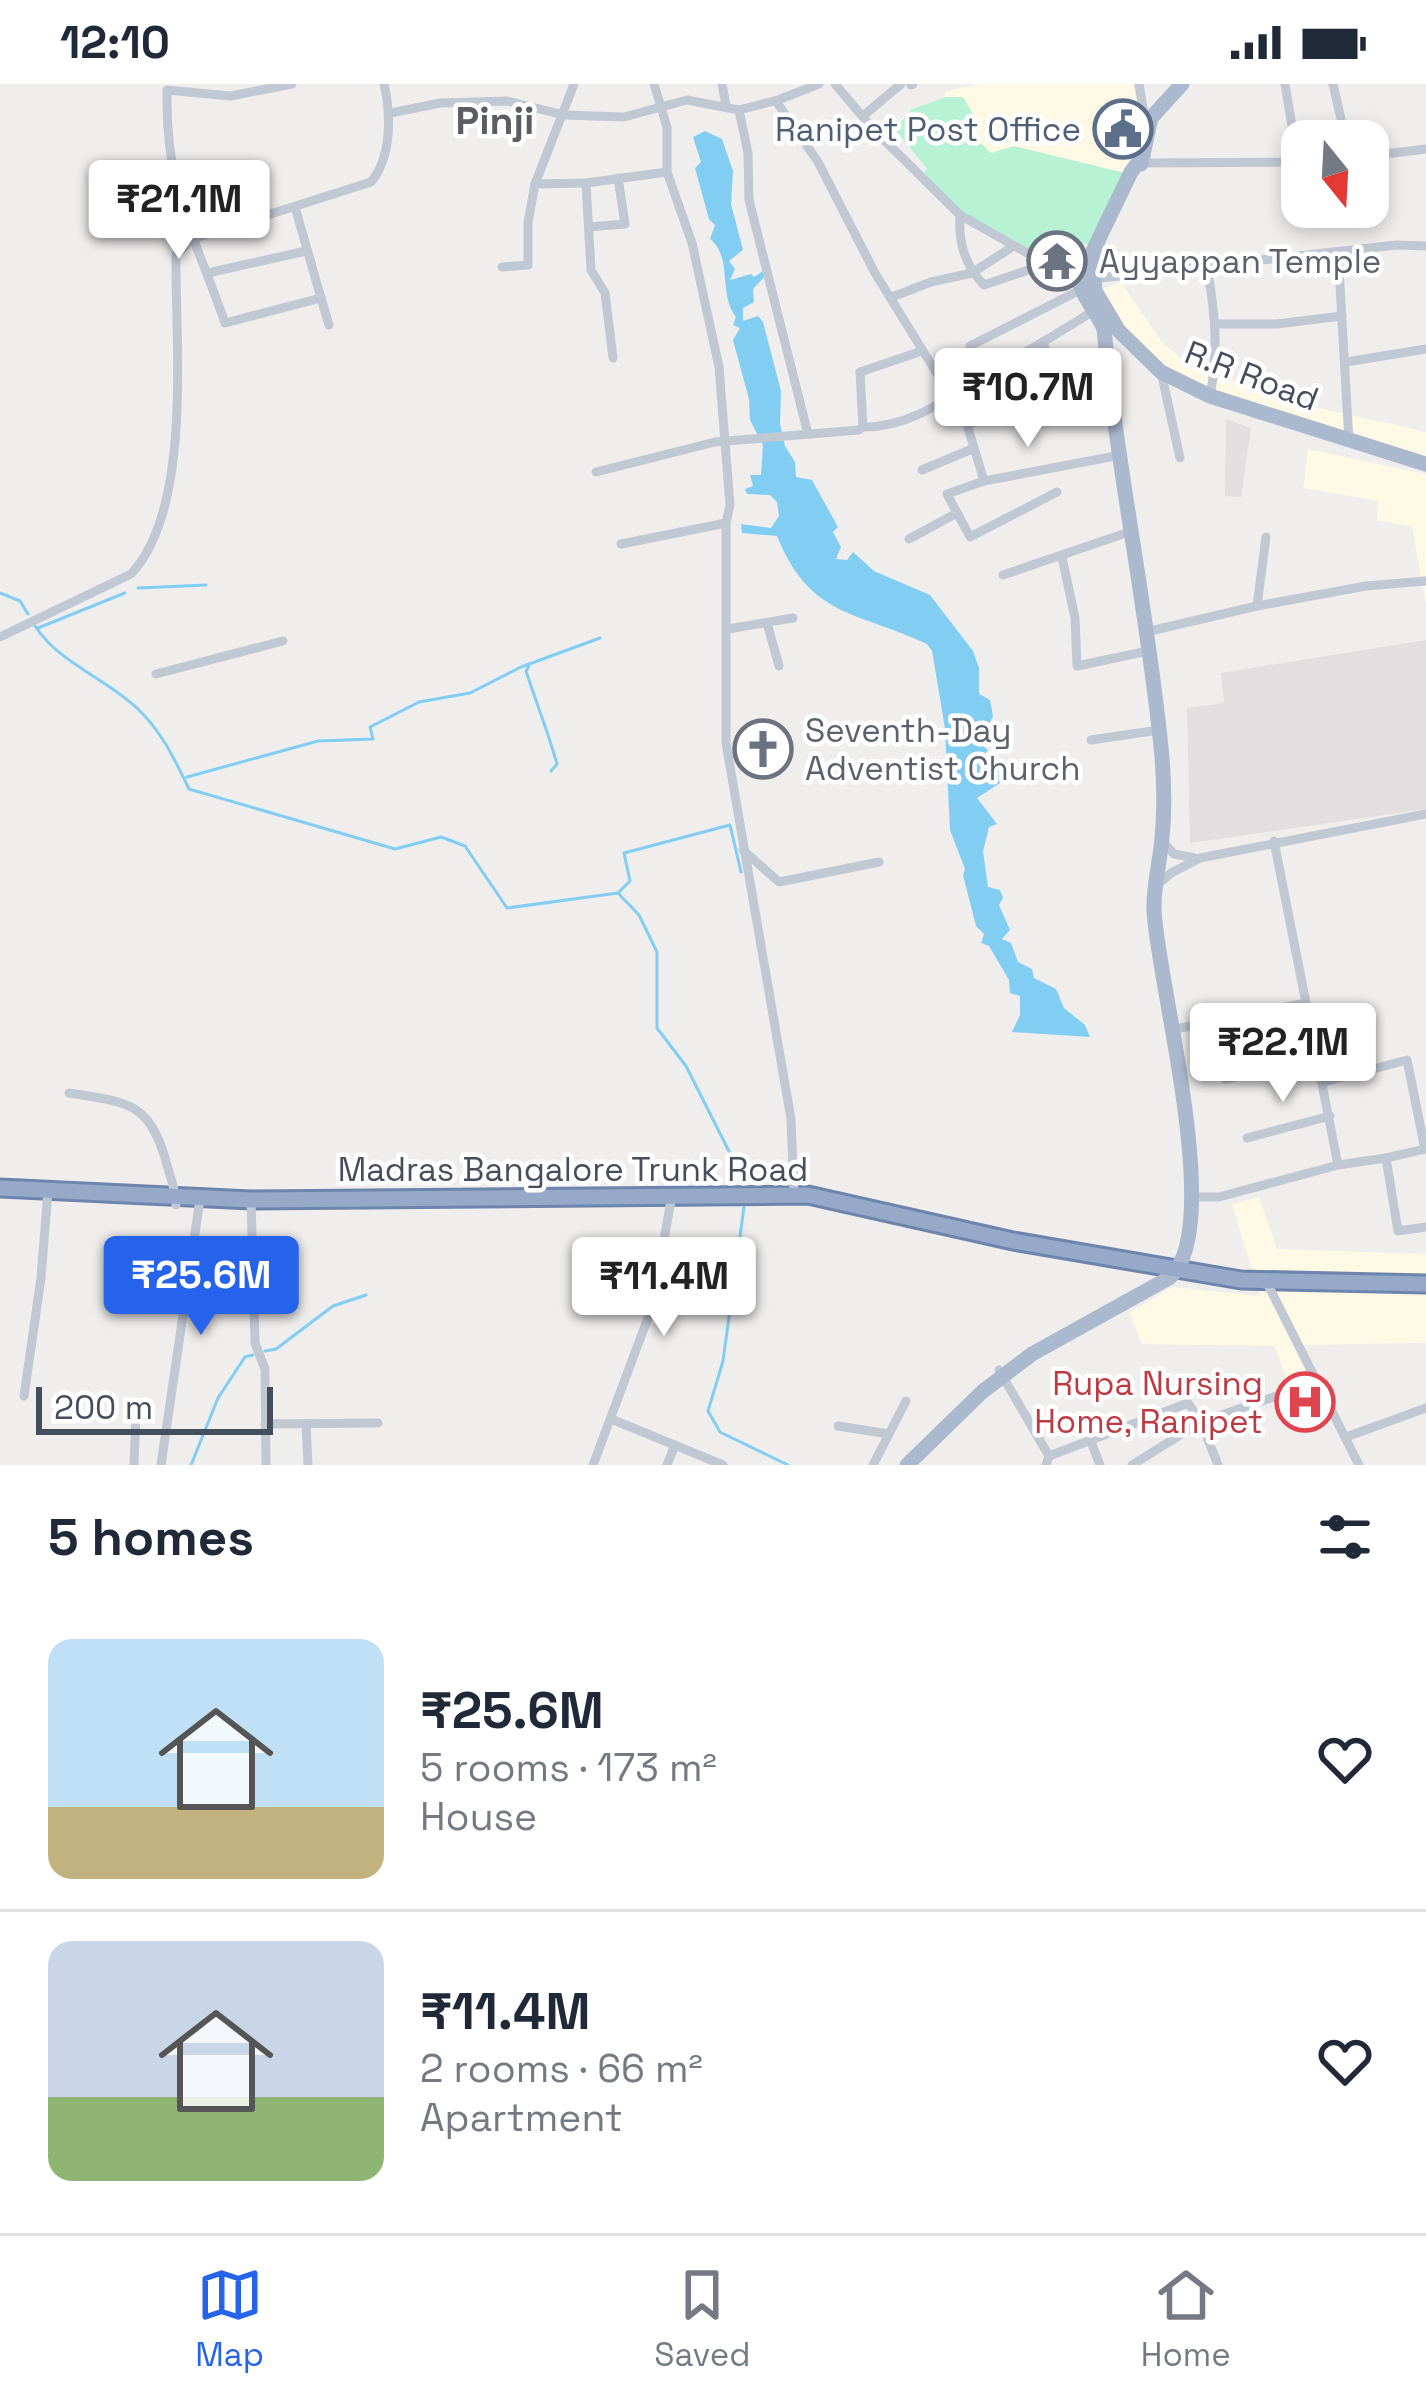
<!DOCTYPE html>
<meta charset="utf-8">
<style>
:root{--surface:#fff;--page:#f2f2f3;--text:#1f2937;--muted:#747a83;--line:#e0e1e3;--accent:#2563eb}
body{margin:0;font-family:"Space Grotesk",sans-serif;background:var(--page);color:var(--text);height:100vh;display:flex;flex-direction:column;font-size:45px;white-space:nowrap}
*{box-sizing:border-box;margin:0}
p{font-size:39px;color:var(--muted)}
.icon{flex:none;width:66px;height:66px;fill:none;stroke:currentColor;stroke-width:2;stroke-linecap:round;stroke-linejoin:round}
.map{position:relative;height:1381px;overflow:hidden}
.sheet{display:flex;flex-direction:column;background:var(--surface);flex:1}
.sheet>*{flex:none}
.needle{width:78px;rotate:162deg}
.controls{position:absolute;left:1281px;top:36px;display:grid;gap:24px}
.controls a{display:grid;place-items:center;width:108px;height:108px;border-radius:24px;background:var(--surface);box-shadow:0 6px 18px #0003;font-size:60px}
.scale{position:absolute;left:36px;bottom:30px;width:237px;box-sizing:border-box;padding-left:12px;border:6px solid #444e5c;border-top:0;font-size:33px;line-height:42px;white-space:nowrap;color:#444e5c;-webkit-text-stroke:9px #fff;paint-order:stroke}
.price{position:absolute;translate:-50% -102px;padding:0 27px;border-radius:12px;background:#fff;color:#222;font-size:39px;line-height:78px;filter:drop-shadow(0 3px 6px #0008)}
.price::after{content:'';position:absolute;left:50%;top:72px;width:36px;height:27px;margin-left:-18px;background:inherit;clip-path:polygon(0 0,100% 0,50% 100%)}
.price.current{background:var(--accent);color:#fff}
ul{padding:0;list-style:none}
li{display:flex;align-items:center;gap:36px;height:300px;padding:0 48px}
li+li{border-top:3px solid var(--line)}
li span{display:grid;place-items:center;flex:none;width:336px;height:240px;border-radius:24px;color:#555}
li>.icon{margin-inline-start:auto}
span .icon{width:144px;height:144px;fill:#fffc;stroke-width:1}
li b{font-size:51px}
h2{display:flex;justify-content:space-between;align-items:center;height:144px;padding:0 48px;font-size:51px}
.status{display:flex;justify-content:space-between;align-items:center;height:84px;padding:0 60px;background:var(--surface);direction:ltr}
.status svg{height:33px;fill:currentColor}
.menu{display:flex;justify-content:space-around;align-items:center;height:168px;border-top:3px solid var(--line);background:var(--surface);font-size:33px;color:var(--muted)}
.menu a{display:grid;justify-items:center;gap:6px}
.menu .current{color:var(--accent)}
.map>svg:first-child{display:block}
.commercial{fill:#fdf9e5}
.education{fill:#e1dfdf}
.green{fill:#b8f2d5}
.water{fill:#82cef2}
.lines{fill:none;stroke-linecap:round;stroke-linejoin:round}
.stream{stroke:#82cef2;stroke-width:3}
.trunk-casing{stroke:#6d84ac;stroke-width:21}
.minor{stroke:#c0c8d4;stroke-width:9}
.primary{stroke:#abb9cf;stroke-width:15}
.trunk{stroke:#96a9c8;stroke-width:15}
.labels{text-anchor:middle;stroke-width:9;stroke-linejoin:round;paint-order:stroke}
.service-label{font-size:33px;fill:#4e5e75;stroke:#fff;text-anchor:end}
.worship-label{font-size:33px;fill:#5b616d;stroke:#fff;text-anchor:start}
.street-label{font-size:33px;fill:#444e5c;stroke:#fff}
.health-label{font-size:33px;fill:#be3a42;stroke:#fff;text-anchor:end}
.quarter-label{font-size:39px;font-weight:bold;fill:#5a5d63;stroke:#fff}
</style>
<div class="status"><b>12:10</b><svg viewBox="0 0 49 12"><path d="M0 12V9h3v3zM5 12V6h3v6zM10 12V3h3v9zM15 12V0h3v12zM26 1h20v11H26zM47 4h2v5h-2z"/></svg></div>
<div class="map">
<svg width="1426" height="1381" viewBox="0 0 1426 1381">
<rect width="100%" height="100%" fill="#f0eded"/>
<g class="commercial">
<polygon points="977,0 1134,0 1142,58 1089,159 1048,173 1044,179 924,89 927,85 895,45 896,40 912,25 945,14 945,8"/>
<polygon points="1121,198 1161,257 1192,284 1310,322 1426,348 1426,374 1321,346 1174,290 1135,261 1103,205"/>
<polygon points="1308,365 1426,390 1426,520 1412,443 1377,436 1378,417 1303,404"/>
<polygon points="1259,1113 1277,1165 1426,1170 1426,1259 1295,1261 1309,1296 1289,1304 1275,1262 1142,1260 1129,1229 1172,1203 1260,1212 1232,1120"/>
</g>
<g class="education">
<polygon points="1226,335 1251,344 1241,413 1225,412"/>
<polygon points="1426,556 1426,725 1190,759 1187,624 1224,619 1221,589"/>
</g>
<polygon class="green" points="946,13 963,13 976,35 964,43 991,69 1014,62 1125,89 1089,159 1048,173 1044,179 952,121 924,89 927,85 895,45 912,25"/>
<path class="water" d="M705 47 722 55 733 87 731 120 743 166 729 177 735 185 730 196 751 190 754 193 763 187 766 191 753 205 754 218 743 224V237L758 232 763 238 781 307 780 340 785 362 795 378 796 393 812 396 838 443 833 448 841 463 836 475 847 476 853 468 874 487 930 511 973 567 979 584V610L990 616 993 632 980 660 988 666 978 681 991 686 995 678 1003 697 977 714 997 740 989 743 983 767 988 803 1000 806 1003 814 999 821 1010 846 1002 855 1011 859 1018 878 1032 885 1034 894 1056 905 1064 924 1085 941 1090 953 1012 948 1020 931V912L1010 909 1009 896 989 862 981 859 984 850 976 842 963 791 965 785 950 746 945 644 932 567 927 560C857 527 810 534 777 452L742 449 741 440 771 444 779 432 777 418 770 411 747 410 745 405 753 402 750 391H761L763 361 750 336 749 315 733 256 740 244 733 241 736 233C718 210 733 173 710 155L715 141 709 135 695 84 701 78 693 53Z"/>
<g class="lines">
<g class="stream">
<polyline points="138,504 206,501"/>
<polyline points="0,509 20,517 28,530"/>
<path d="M35 542C60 580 106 594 138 625 162 648 175 676 189 705L395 765 441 753 465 762 507 824 618 809 639 831 657 868V944L686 982 746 1101"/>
<polyline points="38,544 125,509"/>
<path d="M529 582 526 587C536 618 548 648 557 680L551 687"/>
<polyline points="187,693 318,657 373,655 370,643 419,618 470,609 521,583 600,554"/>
<polyline points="619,808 630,797 624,769 730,741 741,788"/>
<polyline points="744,1123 723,1277 708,1327 720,1348 788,1381"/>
<polyline points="265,1267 276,1265 333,1222 366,1211"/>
<polyline points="191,1381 218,1314 245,1273 253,1271"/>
</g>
<g class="trunk-casing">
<polyline id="trunk" points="0,1104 251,1116 808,1111 1013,1157 1241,1196 1426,1200"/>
</g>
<g class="minor">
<path d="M292 0 230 12 167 6C165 105 194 150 225 239L321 214 295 123"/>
<polyline points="654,0 667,43 667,88 692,159 719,283 730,421 726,439 726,659 791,1035 794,1112"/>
<polyline points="722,0 726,21"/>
<polyline points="835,0 874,46 960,131 1059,187 1067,190 1080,187"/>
<polyline points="1139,0 1146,42"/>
<polyline points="1285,0 1298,78"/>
<polyline points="1333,0 1346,57"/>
<polyline points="911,1 913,0"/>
<polyline points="776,17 818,78 875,189 952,314 967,340 984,397"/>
<polyline points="739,26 748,69 749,116 808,350"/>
<polyline points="391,29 440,19 507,17 564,31 624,33 687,16 739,26 778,16 819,0"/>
<polyline points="863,32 901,0"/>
<polyline points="1368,72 1426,65"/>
<polyline points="1141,79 1302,78"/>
<polyline points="586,99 591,186 605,209 613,274"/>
<polyline points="535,100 586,99 667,88"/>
<path d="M960 131C958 159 965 181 984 201L1046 180"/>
<polyline points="589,143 625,140 618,94"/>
<polyline points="1338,168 1349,357"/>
<polyline points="502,183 528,181 528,138 535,100 574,0"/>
<path d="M1207 183C1215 228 1219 267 1210 312"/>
<polyline points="208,189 306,167"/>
<polyline points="1091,195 1397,161 1426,162"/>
<polyline points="892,213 931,198 972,189 1012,163"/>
<polyline points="321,214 329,241"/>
<polyline points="1216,240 1277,240 1342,232"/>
<polyline points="1044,261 1068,317"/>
<polyline points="970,262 1080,206"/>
<polyline points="1346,278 1426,265"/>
<polyline points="1161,288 1180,374"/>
<polyline points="967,340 1039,322 1112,314"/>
<path d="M863 343C908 344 947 315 983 293 1021 270 1059 250 1096 225"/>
<polyline points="922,386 972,365"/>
<polyline points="596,388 715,358 859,346 863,343 860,288 922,267"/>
<polyline points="1057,408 970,453 947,410 984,397 1121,371"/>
<polyline points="909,455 957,429"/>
<polyline points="621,460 726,439"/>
<polyline points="1062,473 1075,534 1077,582 1148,567"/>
<polyline points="1003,491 1132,447"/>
<polyline points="1257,522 1266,453"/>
<polyline points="767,539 779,582"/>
<polyline points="728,545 793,534"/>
<polyline points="1146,548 1257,522 1366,502 1426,497"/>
<path d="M0 553 131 490C193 424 175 257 176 171L192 155 371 98C392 73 391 30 384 0"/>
<polyline points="156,590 283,557"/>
<polyline points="1091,656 1159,646"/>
<polyline points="1163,758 1174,770 1195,774"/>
<polyline points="743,766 779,798 879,778"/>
<polyline points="1156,802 1171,789 1200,774 1426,730"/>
<polyline points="1170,946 1306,919"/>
<polyline points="1225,995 1319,976"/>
<polyline points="1324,998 1407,976 1425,1065"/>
<path d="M69 1009C124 1018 148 1016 165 1074 169 1090 176 1105 176 1121"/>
<polyline points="1247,1054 1330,1032"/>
<polyline points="1386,1074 1426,1065"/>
<polyline points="1338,1081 1386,1074 1398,1147 1426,1143"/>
<polyline points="1192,1113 1219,1113 1338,1081 1274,757"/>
<polyline points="251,1116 255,1259 265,1285 266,1381"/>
<polyline points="1266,1197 1359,1381"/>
<polyline points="999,1286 1049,1372 1046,1381"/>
<polyline points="24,1312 41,1194 48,1106"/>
<polyline points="611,1335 723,1381"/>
<polyline points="265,1340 378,1339"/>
<polyline points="306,1340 308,1381"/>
<polyline points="838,1342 889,1350"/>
<polyline points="1346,1353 1426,1324"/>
<polyline points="1090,1355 1100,1381"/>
<polyline points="1049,1372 1188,1319 1201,1338 1218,1381"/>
<polyline points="134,1381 136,1329"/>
<polyline points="161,1381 199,1122"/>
<polyline points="593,1381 652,1223 672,1111"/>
<polyline points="667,1381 675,1361"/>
<polyline points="873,1381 906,1317"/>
<polyline points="1132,1381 1201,1338 1317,1298"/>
</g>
<g class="primary">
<polyline points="1141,80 1151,34 1182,0"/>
<polyline points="1101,166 1093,183 1095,207 1119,247 1161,288 1210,312 1426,380"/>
<path d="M907 1381 982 1308 1032 1270 1169 1194C1226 1147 1158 902 1154 827 1153 802 1160 779 1162 754 1165 724 1164 693 1161 663 1147 523 1117 385 1104 245 1097 228 1082 213 1079 196L1131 88 1143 72"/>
</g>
<use href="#trunk" class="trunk"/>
</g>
<defs>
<g id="civic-ring" transform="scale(3)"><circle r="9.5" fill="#fff" stroke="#5c6f8a" stroke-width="1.5"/><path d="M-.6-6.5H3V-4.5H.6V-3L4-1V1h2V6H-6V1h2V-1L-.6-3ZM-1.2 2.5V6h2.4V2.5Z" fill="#5c6f8a"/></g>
<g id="temple-ring" transform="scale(3)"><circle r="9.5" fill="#fff" stroke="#6b7280" stroke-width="1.5"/><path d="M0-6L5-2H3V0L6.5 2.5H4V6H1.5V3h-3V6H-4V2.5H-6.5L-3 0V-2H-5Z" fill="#6b7280"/></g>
<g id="church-ring" transform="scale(3)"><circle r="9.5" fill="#fff" stroke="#6b7280" stroke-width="1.5"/><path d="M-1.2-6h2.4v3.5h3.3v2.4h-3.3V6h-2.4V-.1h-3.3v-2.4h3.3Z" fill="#6b7280"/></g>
<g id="hospital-ring" transform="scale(3)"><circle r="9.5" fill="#fff" stroke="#e0444e" stroke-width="1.5"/><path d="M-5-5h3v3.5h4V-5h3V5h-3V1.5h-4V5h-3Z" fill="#e0444e"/></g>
</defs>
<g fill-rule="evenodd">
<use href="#civic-ring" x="1123" y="45"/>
<use href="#temple-ring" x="1057" y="177"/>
<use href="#church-ring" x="763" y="665"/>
<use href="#hospital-ring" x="1305" y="1318"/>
</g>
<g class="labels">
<g class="service-label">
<text x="1081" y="57">Ranipet Post Office</text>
</g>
<g class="worship-label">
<text x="1099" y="189">Ayyappan Temple</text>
<text x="805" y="658">Seventh-Day<tspan x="805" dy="38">Adventist Church</tspan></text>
</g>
<g class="street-label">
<text transform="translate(1252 291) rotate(21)" y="12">R.R Road</text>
<text x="573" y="1097">Madras Bangalore Trunk Road</text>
</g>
<g class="health-label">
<text x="1263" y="1311">Rupa Nursing<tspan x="1263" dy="38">Home, Ranipet</tspan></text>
</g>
<g class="quarter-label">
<text x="495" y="50">Pinji</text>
</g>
</g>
</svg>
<div class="controls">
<a><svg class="needle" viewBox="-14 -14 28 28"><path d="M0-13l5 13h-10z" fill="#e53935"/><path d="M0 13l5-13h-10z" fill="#747a83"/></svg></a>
</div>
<div class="scale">200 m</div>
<b class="price" style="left:179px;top:178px">₹21.1M</b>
<b class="price" style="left:1028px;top:366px">₹10.7M</b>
<b class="price" style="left:1283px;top:1021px">₹22.1M</b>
<b class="price current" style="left:201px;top:1254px">₹25.6M</b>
<b class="price" style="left:664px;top:1255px">₹11.4M</b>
</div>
<section class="sheet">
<h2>5 homes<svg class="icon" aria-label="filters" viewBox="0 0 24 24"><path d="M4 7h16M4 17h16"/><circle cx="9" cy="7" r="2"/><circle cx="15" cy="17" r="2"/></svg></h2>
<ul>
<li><span style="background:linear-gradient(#bfe0f5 70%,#c2b280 0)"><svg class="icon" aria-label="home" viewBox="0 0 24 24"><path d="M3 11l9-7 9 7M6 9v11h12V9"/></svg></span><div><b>₹25.6M</b><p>5 rooms · 173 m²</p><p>House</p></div><svg class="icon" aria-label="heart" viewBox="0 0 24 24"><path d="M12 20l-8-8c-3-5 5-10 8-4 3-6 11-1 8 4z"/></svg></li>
<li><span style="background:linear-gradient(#c9d6e8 65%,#8fb573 0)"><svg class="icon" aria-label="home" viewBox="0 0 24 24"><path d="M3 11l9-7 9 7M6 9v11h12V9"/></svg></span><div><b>₹11.4M</b><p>2 rooms · 66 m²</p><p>Apartment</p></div><svg class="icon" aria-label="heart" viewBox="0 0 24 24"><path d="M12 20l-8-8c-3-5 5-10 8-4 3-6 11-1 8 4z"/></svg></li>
</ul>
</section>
<nav class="menu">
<a class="current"><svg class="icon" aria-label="map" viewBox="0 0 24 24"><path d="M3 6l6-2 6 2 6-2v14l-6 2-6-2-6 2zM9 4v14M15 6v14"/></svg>Map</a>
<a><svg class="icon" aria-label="saved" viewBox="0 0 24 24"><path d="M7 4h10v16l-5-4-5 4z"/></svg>Saved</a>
<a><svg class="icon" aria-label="home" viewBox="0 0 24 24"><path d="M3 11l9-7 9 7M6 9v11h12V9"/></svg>Home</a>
</nav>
